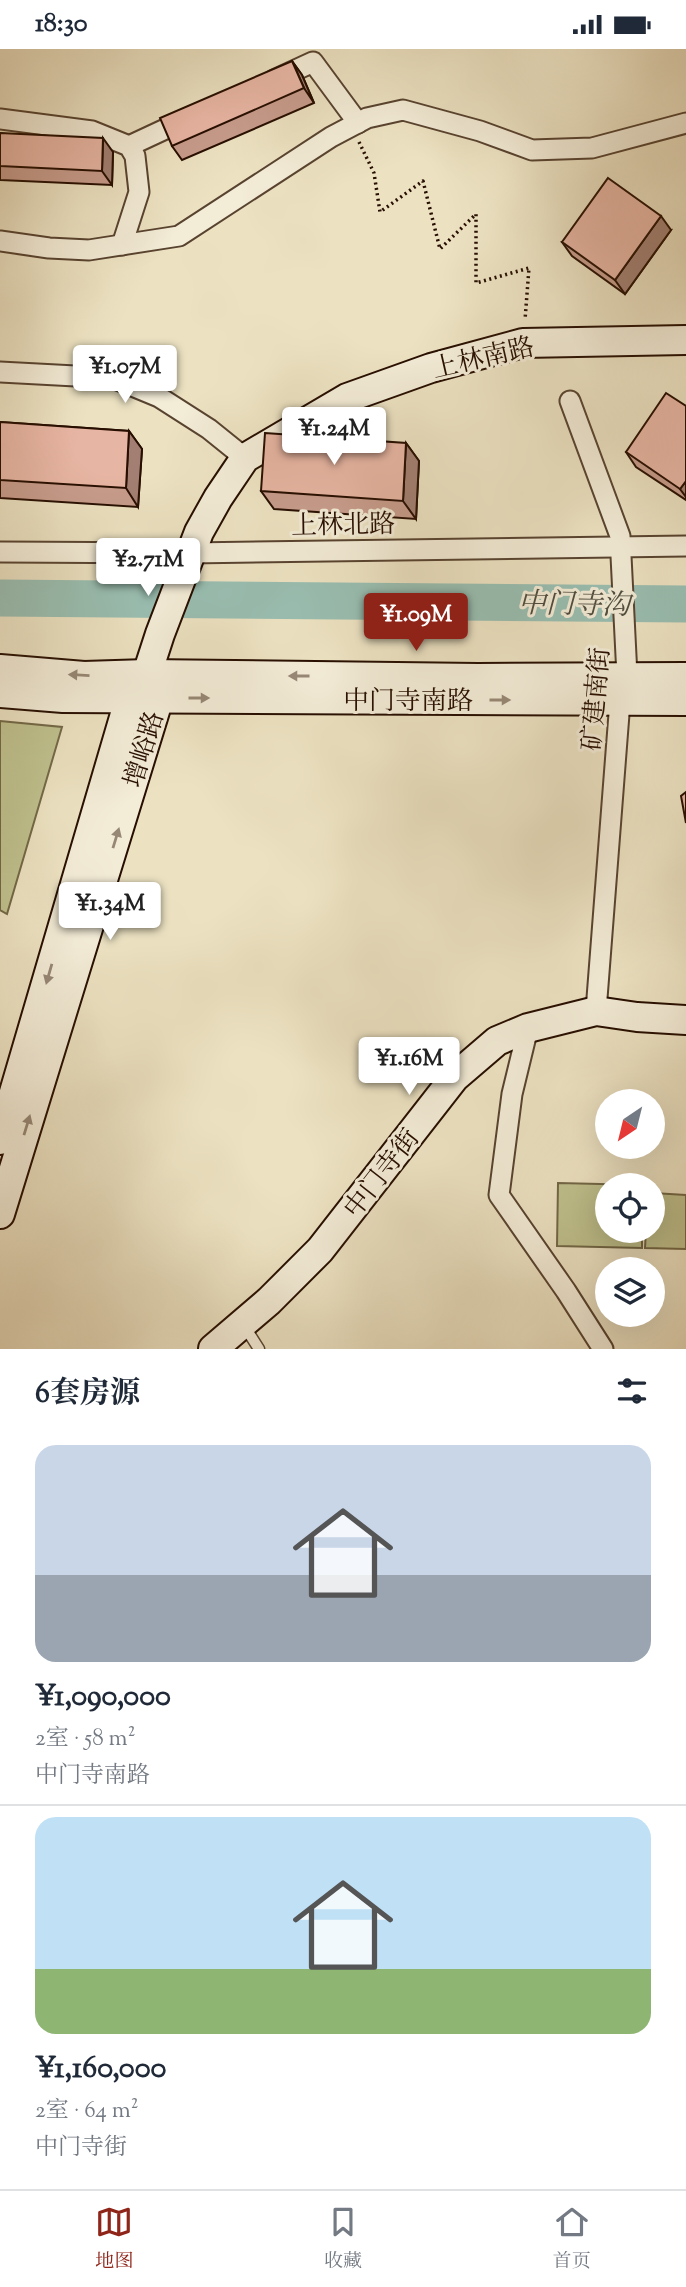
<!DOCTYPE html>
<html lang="zh">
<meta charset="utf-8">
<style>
:root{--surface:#fff;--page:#f6f6f7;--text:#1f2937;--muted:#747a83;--line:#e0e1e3;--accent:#8f2418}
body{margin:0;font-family:"Sorts Mill Goudy","Noto Serif SC",serif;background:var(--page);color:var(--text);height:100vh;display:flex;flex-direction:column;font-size:26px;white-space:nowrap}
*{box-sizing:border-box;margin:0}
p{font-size:23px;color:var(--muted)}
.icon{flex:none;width:38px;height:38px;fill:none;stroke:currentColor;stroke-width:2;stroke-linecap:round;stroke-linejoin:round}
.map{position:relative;height:1300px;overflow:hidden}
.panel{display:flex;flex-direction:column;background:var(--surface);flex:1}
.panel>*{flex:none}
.needle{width:46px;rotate:215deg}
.tools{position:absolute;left:595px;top:1040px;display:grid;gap:14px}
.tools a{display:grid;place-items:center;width:70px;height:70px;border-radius:50%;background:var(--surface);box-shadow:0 7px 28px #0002;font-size:35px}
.price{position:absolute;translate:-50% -60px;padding:0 16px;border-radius:7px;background:#fff;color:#222;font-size:23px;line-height:46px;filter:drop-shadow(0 2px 4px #0008)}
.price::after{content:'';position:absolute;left:50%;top:42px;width:21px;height:16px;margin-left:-10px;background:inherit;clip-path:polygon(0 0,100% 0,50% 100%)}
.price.selected{background:var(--accent);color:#fff}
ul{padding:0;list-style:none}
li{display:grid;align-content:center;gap:14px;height:371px;padding:0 35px}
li+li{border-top:2px solid var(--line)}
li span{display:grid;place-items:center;height:217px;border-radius:21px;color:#555}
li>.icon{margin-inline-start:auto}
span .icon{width:126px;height:126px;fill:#fffc;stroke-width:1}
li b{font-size:30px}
h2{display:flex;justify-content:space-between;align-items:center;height:84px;padding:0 35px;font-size:30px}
.status{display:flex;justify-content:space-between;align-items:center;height:49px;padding:0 35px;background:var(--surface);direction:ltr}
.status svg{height:19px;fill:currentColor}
.menu{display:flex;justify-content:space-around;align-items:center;height:98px;border-top:2px solid var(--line);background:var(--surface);font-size:19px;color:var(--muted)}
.menu a{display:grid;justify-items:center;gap:4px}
.menu .selected{color:var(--accent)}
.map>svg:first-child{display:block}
.green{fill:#bfc18e;stroke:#736847;stroke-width:2}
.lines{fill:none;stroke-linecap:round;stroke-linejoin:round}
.river{stroke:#99beb1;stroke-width:37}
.lane-casing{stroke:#584330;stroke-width:13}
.street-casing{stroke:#584330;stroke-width:23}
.secondary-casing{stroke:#270e00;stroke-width:32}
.path{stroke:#270e00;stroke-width:3.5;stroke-dasharray:2 3.5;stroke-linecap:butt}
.lane{stroke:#f3ecd7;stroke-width:10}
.street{stroke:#f3ecd7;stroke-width:19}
.secondary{stroke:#f3ecd7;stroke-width:28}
.wall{fill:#c79c8c;stroke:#270e00;stroke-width:2}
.shaded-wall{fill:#a27f72;stroke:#270e00;stroke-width:2}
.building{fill:#e7b5a3;stroke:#270e00;stroke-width:2}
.oneway{fill:#978876}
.labels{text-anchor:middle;stroke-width:6;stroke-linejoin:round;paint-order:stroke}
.street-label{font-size:26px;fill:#270e00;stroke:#f3ecd7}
.water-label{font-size:28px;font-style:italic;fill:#4f4c3e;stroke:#f3ecd7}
</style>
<div class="status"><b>18:30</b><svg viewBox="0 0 49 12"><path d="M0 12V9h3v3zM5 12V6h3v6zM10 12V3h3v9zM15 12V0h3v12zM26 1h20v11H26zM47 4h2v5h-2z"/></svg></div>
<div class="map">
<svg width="686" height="1300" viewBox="0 0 686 1300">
<rect width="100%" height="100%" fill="#ece2c2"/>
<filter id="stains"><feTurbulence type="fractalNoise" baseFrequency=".00286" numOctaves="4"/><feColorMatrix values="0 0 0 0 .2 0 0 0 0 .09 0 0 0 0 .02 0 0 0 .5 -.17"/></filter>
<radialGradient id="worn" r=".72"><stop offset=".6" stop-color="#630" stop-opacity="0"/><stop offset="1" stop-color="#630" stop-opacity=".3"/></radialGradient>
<g class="green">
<polygon points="0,672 62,678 7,865 0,861"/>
<polygon points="558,1134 643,1136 607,1136 607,1181 642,1181 642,1199 557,1197"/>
<polygon points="653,1144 686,1146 686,1200 645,1199 646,1181 653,1181"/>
</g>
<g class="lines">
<polyline class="river" points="0,549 686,555"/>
<g class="lane-casing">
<polyline id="lane" points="245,1278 259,1300"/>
</g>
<g class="street-casing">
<g id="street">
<polyline points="274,31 313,13 358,74"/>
<polyline points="0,70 92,82 129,97 135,107 139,143 122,196"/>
<polyline points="129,97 189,69"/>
<polyline points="0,192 49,199 89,201 179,187 331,88 367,69 403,61 480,82 532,101 592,99 686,74"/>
<polyline points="0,323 113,329 159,348 209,380 245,409"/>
<polyline points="570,352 620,487 627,627 620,652 596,962"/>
<polyline points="0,503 190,504 686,497"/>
<polyline points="528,979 512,1045 499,1146 566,1242 603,1300"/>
</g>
</g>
<g class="secondary-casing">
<g id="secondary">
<polyline points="0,620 84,627 147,625 478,629 686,628"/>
<polyline points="0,644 63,649 686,652"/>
<polyline points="0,1091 130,648 147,625 160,585 199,483 218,449 245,409 347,349 431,319 523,294 686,291"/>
<polyline points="0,1165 159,649 152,634"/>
<polyline points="213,1300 269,1252 320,1201 455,1028 497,992 528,979 596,962 637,968 686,971"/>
</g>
</g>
<polyline class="path" points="359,93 374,124 380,163 423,132 440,200 476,165 476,234 529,219 525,271"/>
<use href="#lane" class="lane"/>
<use href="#street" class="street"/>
<use href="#secondary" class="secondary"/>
</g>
<g class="wall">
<polygon points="292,12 302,26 314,54 182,111 172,97"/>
<polygon points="0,84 113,103 112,136 0,131"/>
<polygon points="671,181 625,245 572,207 562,193"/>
<polygon points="686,357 686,451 636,418 626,403"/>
<polygon points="0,373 129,382 142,400 138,458 0,449"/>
<polygon points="406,394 419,412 416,470 274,460 261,442"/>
</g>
<g class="shaded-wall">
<polygon points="292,12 302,26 314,54 304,39"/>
<polygon points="103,89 113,103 112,136 102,122"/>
<polygon points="661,167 671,181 625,245 615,231"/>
<polygon points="129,382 142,400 138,458 126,439"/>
<polygon points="406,394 419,412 416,470 403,452"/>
<polygon points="686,432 686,448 680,440"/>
</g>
<g class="building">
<polygon points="292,12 304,39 172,97 160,69"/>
<polygon points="0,84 103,89 102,122 0,117"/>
<polygon points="608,129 661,167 615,231 562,193"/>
<polygon points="666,344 686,357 686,432 680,440 626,403"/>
<polygon points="0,373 129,382 126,439 0,431"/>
<polygon points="265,384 406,394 403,452 261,442"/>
<polygon points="686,743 686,774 681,747"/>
</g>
<defs><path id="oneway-solid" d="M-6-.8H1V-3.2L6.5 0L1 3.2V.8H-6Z" transform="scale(1.75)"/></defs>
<g class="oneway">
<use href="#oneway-solid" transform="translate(79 626) rotate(-177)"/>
<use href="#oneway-solid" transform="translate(299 627) rotate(-180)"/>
<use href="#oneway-solid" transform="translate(199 649)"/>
<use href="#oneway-solid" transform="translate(500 651)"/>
<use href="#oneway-solid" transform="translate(116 789) rotate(-73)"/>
<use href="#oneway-solid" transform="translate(49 925) rotate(106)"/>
<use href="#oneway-solid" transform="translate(27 1076) rotate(-73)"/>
</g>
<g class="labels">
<g class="street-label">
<text transform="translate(483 308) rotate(-13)" y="9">上林南路</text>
<text transform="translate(343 475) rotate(-1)" y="9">上林北路</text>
<text transform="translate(595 650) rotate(-85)" y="9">矿建南街</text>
<text x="408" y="660">中门寺南路</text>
<text transform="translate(143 700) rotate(-73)" y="9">增峪路</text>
<text transform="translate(381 1124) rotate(-52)" y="9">中门寺街</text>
</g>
<g class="water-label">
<text transform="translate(574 554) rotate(1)" y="10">中门寺沟</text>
</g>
</g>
<rect width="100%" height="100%" filter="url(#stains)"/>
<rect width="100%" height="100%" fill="url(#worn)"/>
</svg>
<div class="tools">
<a><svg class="needle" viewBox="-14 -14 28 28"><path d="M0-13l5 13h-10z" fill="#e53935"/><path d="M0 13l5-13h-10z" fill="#747a83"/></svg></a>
<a><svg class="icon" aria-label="locate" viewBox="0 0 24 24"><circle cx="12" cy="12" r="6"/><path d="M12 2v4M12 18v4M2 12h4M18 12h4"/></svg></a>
<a><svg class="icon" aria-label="layers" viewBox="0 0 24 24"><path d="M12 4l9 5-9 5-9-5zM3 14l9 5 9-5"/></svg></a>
</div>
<b class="price" style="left:125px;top:356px">¥1.07M</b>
<b class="price" style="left:334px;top:418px">¥1.24M</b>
<b class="price" style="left:148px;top:549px">¥2.71M</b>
<b class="price selected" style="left:416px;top:604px">¥1.09M</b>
<b class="price" style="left:110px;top:893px">¥1.34M</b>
<b class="price" style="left:409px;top:1048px">¥1.16M</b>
</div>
<section class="panel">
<h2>6套房源<svg class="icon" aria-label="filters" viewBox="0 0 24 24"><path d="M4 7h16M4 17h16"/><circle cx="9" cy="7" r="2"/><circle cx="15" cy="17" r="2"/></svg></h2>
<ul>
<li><span style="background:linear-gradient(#c9d6e8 60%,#9aa5b1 0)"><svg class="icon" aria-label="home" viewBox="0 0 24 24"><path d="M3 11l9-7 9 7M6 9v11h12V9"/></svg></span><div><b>¥1,090,000</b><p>2室 · 58 m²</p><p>中门寺南路</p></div></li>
<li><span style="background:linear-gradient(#bfe0f5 70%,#8fb573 0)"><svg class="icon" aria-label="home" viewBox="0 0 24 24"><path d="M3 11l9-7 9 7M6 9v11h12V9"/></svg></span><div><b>¥1,160,000</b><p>2室 · 64 m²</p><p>中门寺街</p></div></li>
</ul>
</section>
<nav class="menu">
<a class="selected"><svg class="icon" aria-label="map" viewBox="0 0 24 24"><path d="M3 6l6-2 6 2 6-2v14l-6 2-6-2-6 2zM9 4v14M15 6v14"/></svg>地图</a>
<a><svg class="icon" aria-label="saved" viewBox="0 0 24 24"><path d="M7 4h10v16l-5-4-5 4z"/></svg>收藏</a>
<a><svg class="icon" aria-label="home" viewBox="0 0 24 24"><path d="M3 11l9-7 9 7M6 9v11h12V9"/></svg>首页</a>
</nav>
